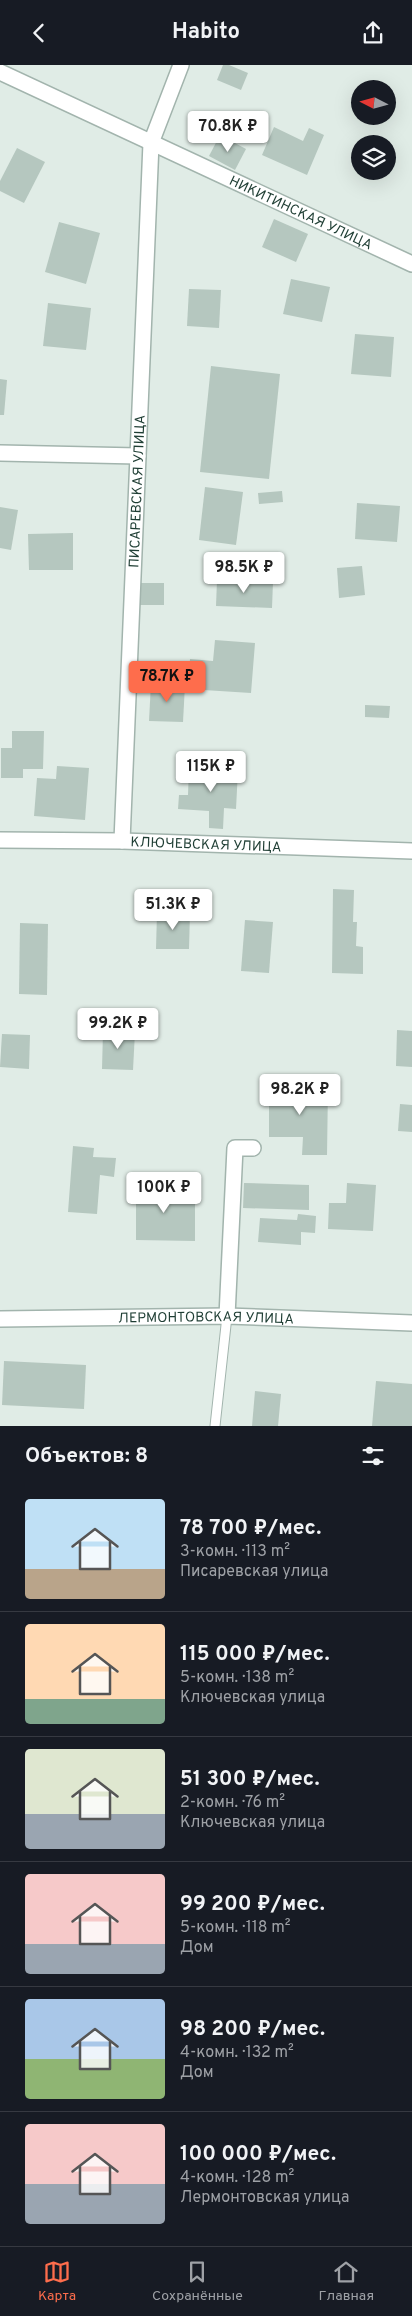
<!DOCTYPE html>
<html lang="ru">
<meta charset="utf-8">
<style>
:root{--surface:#171b24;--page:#242831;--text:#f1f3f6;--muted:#9ea1a6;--line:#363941;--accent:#fe6d4c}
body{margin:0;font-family:Overpass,sans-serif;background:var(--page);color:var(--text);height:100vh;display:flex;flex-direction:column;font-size:19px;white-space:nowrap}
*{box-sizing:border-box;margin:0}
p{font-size:16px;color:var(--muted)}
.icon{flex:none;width:28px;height:28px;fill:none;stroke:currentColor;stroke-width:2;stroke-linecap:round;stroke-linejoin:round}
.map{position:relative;height:1361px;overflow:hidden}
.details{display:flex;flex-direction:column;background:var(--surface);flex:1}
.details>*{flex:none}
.needle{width:32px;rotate:276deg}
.controls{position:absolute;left:351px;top:15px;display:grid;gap:10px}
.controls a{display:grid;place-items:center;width:45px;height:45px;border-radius:50%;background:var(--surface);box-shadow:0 5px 20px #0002;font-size:25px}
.price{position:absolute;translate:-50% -42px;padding:0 11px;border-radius:5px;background:#fff;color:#222;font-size:16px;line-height:32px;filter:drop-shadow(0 1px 2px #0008)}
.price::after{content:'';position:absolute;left:50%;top:30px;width:15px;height:11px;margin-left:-8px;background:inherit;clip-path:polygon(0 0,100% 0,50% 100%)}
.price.selected{background:var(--accent);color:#111}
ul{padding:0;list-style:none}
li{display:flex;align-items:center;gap:15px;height:125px;padding:0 25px}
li+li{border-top:1px solid var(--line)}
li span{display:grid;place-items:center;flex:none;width:140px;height:100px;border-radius:5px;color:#555}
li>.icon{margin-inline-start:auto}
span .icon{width:60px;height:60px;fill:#fffc;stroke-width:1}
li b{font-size:21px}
h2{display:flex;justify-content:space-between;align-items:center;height:60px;padding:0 25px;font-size:21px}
header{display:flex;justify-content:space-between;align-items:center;height:65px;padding:0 25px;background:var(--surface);font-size:22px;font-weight:700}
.menu{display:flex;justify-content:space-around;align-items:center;height:70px;border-top:1px solid var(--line);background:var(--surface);font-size:14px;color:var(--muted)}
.menu a{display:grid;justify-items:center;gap:2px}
.menu .selected{color:var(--accent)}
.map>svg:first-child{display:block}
.building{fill:#b5c7bf}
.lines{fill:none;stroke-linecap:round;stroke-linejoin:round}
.service-casing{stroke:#a2b4ad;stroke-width:11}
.minor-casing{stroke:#a2b4ad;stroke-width:18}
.tertiary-casing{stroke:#a2b4ad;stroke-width:18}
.path{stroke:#7db39f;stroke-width:3;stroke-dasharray:2.5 4;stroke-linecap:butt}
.service{stroke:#fff;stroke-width:9}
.minor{stroke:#fff;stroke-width:15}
.tertiary{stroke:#fff;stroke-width:15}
.labels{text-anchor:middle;stroke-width:4;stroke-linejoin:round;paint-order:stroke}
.street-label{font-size:14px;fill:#1f3e34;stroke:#f1f8f4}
</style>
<header><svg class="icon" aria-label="back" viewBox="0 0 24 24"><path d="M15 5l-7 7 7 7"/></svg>Habito<svg class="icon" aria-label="share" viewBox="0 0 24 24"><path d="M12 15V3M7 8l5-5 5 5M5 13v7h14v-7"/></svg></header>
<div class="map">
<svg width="412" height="1361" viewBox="0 0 412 1361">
<rect width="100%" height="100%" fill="#e0ece6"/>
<g class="building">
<polygon points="223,0 229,0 248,8 241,25 217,15"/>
<polygon points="274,62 303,76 309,63 324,70 307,110 262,90"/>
<polygon points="220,70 246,84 235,105 209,91"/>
<polygon points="17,83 45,97 24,138 0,126 0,116"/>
<polygon points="274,154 308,169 296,197 262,182"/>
<polygon points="59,157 100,168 86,219 45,207"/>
<polygon points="291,214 330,222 322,257 283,249"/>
<polygon points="189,224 221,225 219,263 187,261"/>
<polygon points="48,238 91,243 86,285 43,281"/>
<polygon points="355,269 394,272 391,312 351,309"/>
<polygon points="211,301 280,309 269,414 200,407"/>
<polygon points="0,314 7,315 4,350 0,350"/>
<polygon points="205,422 243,427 236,480 199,475"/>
<polygon points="282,426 283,437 259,439 258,428"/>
<polygon points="357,438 400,441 397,477 355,474"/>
<polygon points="0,442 18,445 11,485 0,483"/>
<polygon points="73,468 73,505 29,505 28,469"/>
<polygon points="362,501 365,530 339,533 337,503"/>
<polygon points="217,515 273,517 272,543 216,541"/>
<rect x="138" y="518" width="26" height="22"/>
<polygon points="215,575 255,578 251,628 188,624 190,594 213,596"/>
<polygon points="151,618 185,620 183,657 149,656"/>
<polygon points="365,640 390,641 389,653 365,652"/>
<polygon points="12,666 44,666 43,704 23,704 23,713 1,713 1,683 12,683"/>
<polygon points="57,701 89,703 85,755 34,751 37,713 56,714"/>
<polygon points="189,702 238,705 236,744 224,743 223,764 209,763 209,746 178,744 179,730 188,730"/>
<polygon points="333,824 354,825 353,857 357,857 356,881 363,882 363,909 332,908"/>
<polygon points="157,847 190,848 189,884 156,884"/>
<polygon points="245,855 273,857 269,908 241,906"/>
<polygon points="20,858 48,859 47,930 19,929"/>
<polygon points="397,965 412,966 412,1002 396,1001"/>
<polygon points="103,966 135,967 133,1005 102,1004"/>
<polygon points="2,969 30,970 29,1004 0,1002"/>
<polygon points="269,1021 328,1022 327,1090 302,1090 303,1072 269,1072"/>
<polygon points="400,1039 412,1040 412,1067 398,1066"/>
<polygon points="73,1081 94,1083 93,1092 116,1093 114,1112 100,1110 97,1149 68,1147"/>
<polygon points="136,1118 164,1118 167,1126 195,1126 195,1176 136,1175"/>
<polygon points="244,1118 309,1120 309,1145 243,1143"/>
<polygon points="347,1118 376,1120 373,1166 328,1164 329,1138 346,1138"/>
<polygon points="298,1149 316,1151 315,1168 301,1167 301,1180 258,1177 260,1153 297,1155"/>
<polygon points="4,1296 86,1300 84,1344 2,1340"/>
<polygon points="376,1316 412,1319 412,1361 372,1361"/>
<polygon points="255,1326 281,1329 278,1361 252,1361"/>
</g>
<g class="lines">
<g class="service-casing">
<polyline id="service" points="215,1361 227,1251"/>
</g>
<g class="minor-casing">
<g id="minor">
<polyline points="0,388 138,391"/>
<path id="s1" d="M0 775 122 776 412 786"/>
<path id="s2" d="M122 776 151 78 181 0"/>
<polyline points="227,1251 235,1083 253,1083"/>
</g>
</g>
<g class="tertiary-casing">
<g id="tertiary">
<path id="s3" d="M0 7 412 199"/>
<path id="s4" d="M0 1254 227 1251 412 1258"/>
</g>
</g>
<polyline class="path" points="144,609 189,609"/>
<use href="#service" class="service"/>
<use href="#minor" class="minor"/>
<use href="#tertiary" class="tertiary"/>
</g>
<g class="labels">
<g class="street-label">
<text dy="5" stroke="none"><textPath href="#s3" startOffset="332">НИКИТИНСКАЯ УЛИЦА</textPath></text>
<text dy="5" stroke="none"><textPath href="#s2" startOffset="350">ПИСАРЕВСКАЯ УЛИЦА</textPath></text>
<text dy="5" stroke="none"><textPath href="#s1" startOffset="206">КЛЮЧЕВСКАЯ УЛИЦА</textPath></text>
<text dy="5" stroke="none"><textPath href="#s4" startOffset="206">ЛЕРМОНТОВСКАЯ УЛИЦА</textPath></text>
</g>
</g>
</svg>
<div class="controls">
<a><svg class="needle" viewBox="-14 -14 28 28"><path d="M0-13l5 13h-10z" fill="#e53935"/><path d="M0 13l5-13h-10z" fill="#9ea1a6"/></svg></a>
<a><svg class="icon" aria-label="layers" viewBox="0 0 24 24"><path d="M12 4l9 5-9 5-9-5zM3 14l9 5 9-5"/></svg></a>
</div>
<b class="price" style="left:228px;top:88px">70.8K ₽</b>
<b class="price" style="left:244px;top:529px">98.5K ₽</b>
<b class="price selected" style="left:167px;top:638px">78.7K ₽</b>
<b class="price" style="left:211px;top:728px">115K ₽</b>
<b class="price" style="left:173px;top:866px">51.3K ₽</b>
<b class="price" style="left:118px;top:985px">99.2K ₽</b>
<b class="price" style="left:300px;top:1051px">98.2K ₽</b>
<b class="price" style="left:164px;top:1149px">100K ₽</b>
</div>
<section class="details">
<h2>Объектов: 8<svg class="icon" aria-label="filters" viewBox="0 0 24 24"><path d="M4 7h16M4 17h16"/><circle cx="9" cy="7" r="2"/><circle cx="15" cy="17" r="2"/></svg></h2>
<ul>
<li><span style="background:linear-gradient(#bfe0f5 70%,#b9a48a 0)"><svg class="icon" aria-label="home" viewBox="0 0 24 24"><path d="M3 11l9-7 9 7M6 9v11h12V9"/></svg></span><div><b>78 700 ₽/мес.</b><p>3-комн. · 113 m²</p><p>Писаревская улица</p></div></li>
<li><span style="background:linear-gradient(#ffd9b3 75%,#7fa58c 0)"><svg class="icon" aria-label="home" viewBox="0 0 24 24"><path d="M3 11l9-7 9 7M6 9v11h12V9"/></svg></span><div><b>115 000 ₽/мес.</b><p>5-комн. · 138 m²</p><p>Ключевская улица</p></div></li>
<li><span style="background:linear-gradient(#dfe7d0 65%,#9aa5b1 0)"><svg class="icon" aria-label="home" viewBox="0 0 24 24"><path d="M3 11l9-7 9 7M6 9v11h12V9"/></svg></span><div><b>51 300 ₽/мес.</b><p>2-комн. · 76 m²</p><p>Ключевская улица</p></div></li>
<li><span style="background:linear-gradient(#f6c9c9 70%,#9aa5b1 0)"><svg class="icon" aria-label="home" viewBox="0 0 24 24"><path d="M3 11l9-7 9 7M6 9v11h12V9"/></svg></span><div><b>99 200 ₽/мес.</b><p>5-комн. · 118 m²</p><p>Дом</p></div></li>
<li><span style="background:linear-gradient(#a9c7e8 60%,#8fb573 0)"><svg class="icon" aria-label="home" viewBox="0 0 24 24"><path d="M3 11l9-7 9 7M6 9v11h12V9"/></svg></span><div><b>98 200 ₽/мес.</b><p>4-комн. · 132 m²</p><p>Дом</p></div></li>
<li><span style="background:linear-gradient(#f6c9c9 60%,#9aa5b1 0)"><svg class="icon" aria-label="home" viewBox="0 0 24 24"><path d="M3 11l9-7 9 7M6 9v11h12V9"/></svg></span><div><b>100 000 ₽/мес.</b><p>4-комн. · 128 m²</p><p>Лермонтовская улица</p></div></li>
</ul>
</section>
<nav class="menu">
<a class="selected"><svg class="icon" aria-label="map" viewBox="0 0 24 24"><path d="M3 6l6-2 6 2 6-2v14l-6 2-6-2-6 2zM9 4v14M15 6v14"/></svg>Карта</a>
<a><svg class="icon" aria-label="saved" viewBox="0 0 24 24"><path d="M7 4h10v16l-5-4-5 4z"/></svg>Сохранённые</a>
<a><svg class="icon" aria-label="home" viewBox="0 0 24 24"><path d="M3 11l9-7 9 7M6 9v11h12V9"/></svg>Главная</a>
</nav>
